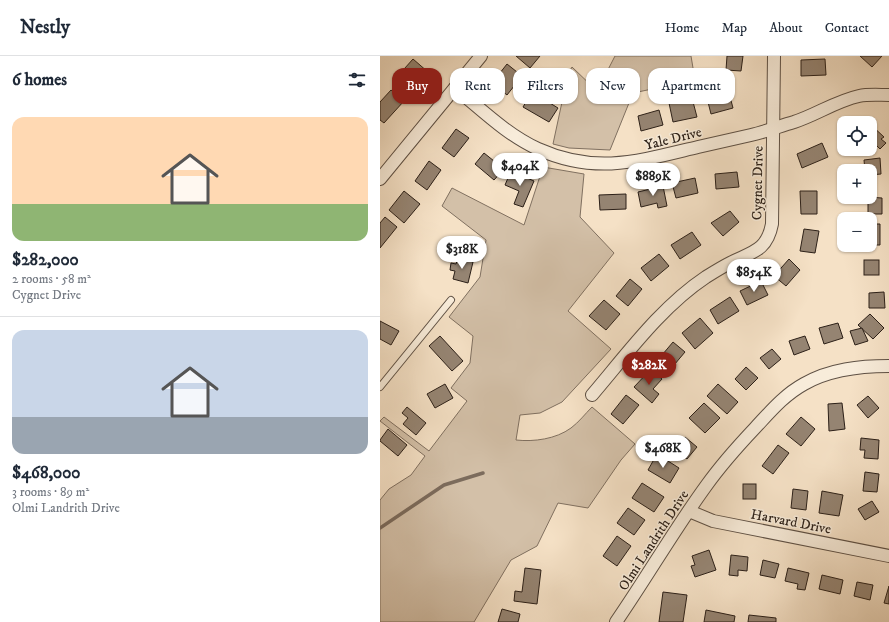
<!DOCTYPE html>
<meta charset="utf-8">
<style>
:root{--surface:#fff;--page:#f2f2f3;--text:#1f2937;--muted:#747a83;--line:#e0e1e3;--accent:#8f2418}
body{margin:0;font-family:"IM FELL DW Pica",serif;background:var(--page);color:var(--text);height:100vh;display:flex;flex-direction:column;font-size:15px;white-space:nowrap}
*{box-sizing:border-box;margin:0}
p{font-size:13px;color:var(--muted)}
.icon{flex:none;width:22px;height:22px;fill:none;stroke:currentColor;stroke-width:2;stroke-linecap:round;stroke-linejoin:round}
.map{position:relative;flex:1;overflow:hidden}
.side{display:flex;flex-direction:column;background:var(--surface);width:380px}
.side>*{flex:none}
.banner{position:absolute;left:12px;top:12px;width:380px;height:36px;display:flex;gap:8px}
.fabs{position:absolute;left:457px;top:60px;display:grid;gap:8px}
.fabs a{display:grid;place-items:center;width:40px;height:40px;border-radius:8px;background:var(--surface);box-shadow:0 1px 3px #0004;font-size:20px}
.price{position:absolute;translate:-50% -34px;padding:0 9px;border-radius:14px;background:#fff;color:#222;font-size:13px;line-height:26px;filter:drop-shadow(0 1px 2px #0008)}
.price::after{content:'';position:absolute;left:50%;top:24px;width:12px;height:9px;margin-left:-6px;background:inherit;clip-path:polygon(0 0,100% 0,50% 100%)}
.price.active{background:var(--accent);color:#fff}
ul{padding:0;list-style:none}
li{display:grid;align-content:center;gap:8px;height:212px;padding:0 12px}
li+li{border-top:1px solid var(--line)}
li span{display:grid;place-items:center;height:124px;border-radius:12px;color:#555}
li>.icon{margin-inline-start:auto}
span .icon{width:72px;height:72px;fill:#fffc;stroke-width:1}
li b{font-size:17px}
h2{display:flex;justify-content:space-between;align-items:center;height:48px;padding:0 12px;font-size:17px}
.chip{padding:0 14px;border-radius:12px;background:var(--surface);box-shadow:0 1px 3px #0004;font-size:14px;line-height:36px}
.chip.active{background:var(--accent);color:#fff}
header{display:flex;align-items:center;gap:24px;box-sizing:border-box;height:56px;padding:0 20px;background:var(--surface);border-bottom:1px solid var(--line)}
header strong{font-size:19px}
nav{display:flex;gap:22px;margin-inline-start:auto;font-size:14px}
main{display:flex;flex:1;min-height:0}
.map>svg:first-child{display:block}
.green{fill:#d3c0a8;stroke:#807060}
.lines{fill:none;stroke-linecap:round;stroke-linejoin:round}
.stream{stroke:#7c6c5d;stroke-width:3.5}
.building{fill:#958472;stroke:#2c2018}
.lane-casing{stroke:#5e5044;stroke-width:8}
.street-casing{stroke:#5e5044;stroke-width:14}
.lane{stroke:#f8ecda;stroke-width:6}
.street{stroke:#f8ecda;stroke-width:12}
.labels{text-anchor:middle;stroke-width:3;stroke-linejoin:round;paint-order:stroke}
.street-label{font-size:14px;fill:#2c2018;stroke:#f8ecda}
</style>
<header>
<strong>Nestly</strong>
<nav><a>Home</a><a>Map</a><a>About</a><a>Contact</a></nav>
</header>
<main>
<section class="side">
<h2>6 homes<svg class="icon" aria-label="filters" viewBox="0 0 24 24"><path d="M4 7h16M4 17h16"/><circle cx="9" cy="7" r="2"/><circle cx="15" cy="17" r="2"/></svg></h2>
<ul>
<li><span style="background:linear-gradient(#ffd9b3 70%,#8fb573 0)"><svg class="icon" aria-label="home" viewBox="0 0 24 24"><path d="M3 11l9-7 9 7M6 9v11h12V9"/></svg></span><div><b>$282,000</b><p>2 rooms · 58 m²</p><p>Cygnet Drive</p></div></li>
<li><span style="background:linear-gradient(#c9d6e8 70%,#9aa5b1 0)"><svg class="icon" aria-label="home" viewBox="0 0 24 24"><path d="M3 11l9-7 9 7M6 9v11h12V9"/></svg></span><div><b>$468,000</b><p>3 rooms · 89 m²</p><p>Olmi Landrith Drive</p></div></li>
</ul>
</section>
<div class="map">
<svg width="509" height="566" viewBox="0 0 509 566">
<rect width="100%" height="100%" fill="#f5e1c6"/>
<filter id="stains"><feTurbulence type="fractalNoise" baseFrequency=".005" numOctaves="4"/><feColorMatrix values="0 0 0 0 .2 0 0 0 0 .09 0 0 0 0 .02 0 0 0 .5 -.17"/></filter>
<radialGradient id="worn" r=".72"><stop offset=".6" stop-color="#630" stop-opacity="0"/><stop offset="1" stop-color="#630" stop-opacity=".3"/></radialGradient>
<g class="green">
<polygon points="235,0 311,0 315,24 253,37 230,94 189,92 173,88 188,18 192,11 217,35"/>
<path d="M163 111 204 118 200 161 234 197 188 255 231 293 182 346 160 357 140 359 136 384C154 386 176 383 191 372 199 366 205 358 212 351L255 388 241 404 208 452 178 447 157 490 131 504 94 566H0V444L9 433 31 419 45 400 0 365 4 361 49 395 87 345 71 332 90 307 93 280 69 261 100 221 106 184 62 150 72 132 144 169Z"/>
</g>
<g class="lines">
<polyline class="stream" points="0,472 64,429 103,417"/>
</g>
<g class="building">
<polygon points="136,0 160,0 150,12"/>
<polygon points="347,0 363,0 361,15 346,14"/>
<polygon points="480,0 502,0 492,11"/>
<polygon points="33,3 48,16 31,36 16,22"/>
<polygon points="445,3 446,19 421,20 421,4"/>
<polygon points="127,8 142,20 127,39 112,27"/>
<polygon points="11,34 24,45 4,67 0,64 0,46"/>
<polygon points="152,36 178,52 169,66 143,51"/>
<polygon points="349,37 353,52 331,58 327,42"/>
<polygon points="312,42 317,61 293,66 289,47"/>
<polygon points="279,54 283,69 261,75 258,60"/>
<polygon points="490,68 504,81 501,83 506,87 500,93 495,88 489,95 487,93 490,93"/>
<polygon points="76,73 89,82 74,101 62,92"/>
<polygon points="442,87 448,101 422,112 417,98"/>
<polygon points="104,97 124,113 114,124 95,108"/>
<polygon points="500,102 501,118 490,119 490,115 485,115 484,104"/>
<polygon points="49,105 61,114 47,134 35,125"/>
<polygon points="131,115 154,125 143,151 134,148 139,135 125,129"/>
<polygon points="357,116 359,131 336,133 335,118"/>
<polygon points="315,122 318,137 296,142 292,127"/>
<polygon points="283,130 287,150 278,152 277,147 261,151 258,136"/>
<polygon points="24,135 40,148 24,167 9,154"/>
<polygon points="420,135 437,135 437,158 421,158"/>
<polygon points="246,138 246,153 220,154 219,139"/>
<polygon points="488,141 502,142 502,158 488,158"/>
<polygon points="350,155 359,166 343,180 331,167"/>
<polygon points="5,161 17,171 0,192 0,167"/>
<polygon points="490,168 500,168 500,189 477,189 490,189"/>
<polygon points="424,173 439,175 435,197 420,195"/>
<polygon points="312,176 321,189 300,203 291,189"/>
<polygon points="279,198 289,210 271,225 261,212"/>
<polygon points="78,202 93,206 88,227 73,223 75,215 70,214 71,207 76,208"/>
<polygon points="409,203 420,214 406,230 394,220"/>
<rect x="484" y="204" width="15" height="15"/>
<polygon points="250,223 262,233 248,250 236,240"/>
<polygon points="381,225 388,239 367,249 360,235"/>
<polygon points="504,236 505,252 489,252 489,237"/>
<polygon points="350,241 359,255 338,268 330,254"/>
<polygon points="224,244 240,258 226,274 209,260"/>
<polygon points="490,258 504,272 493,283 478,269"/>
<polygon points="320,262 333,277 315,293 302,277"/>
<polygon points="0,265 19,275 11,289 0,283"/>
<polygon points="458,267 463,282 444,288 439,272"/>
<polygon points="482,272 488,285 475,289 470,275"/>
<polygon points="60,280 83,305 72,315 49,290"/>
<polygon points="425,280 430,293 414,299 409,285"/>
<polygon points="293,286 305,296 289,315 277,305"/>
<polygon points="392,293 401,303 389,313 380,302"/>
<polygon points="366,311 378,322 366,334 355,323"/>
<polygon points="271,313 282,323 273,333 279,338 272,347 254,331"/>
<polygon points="65,328 73,342 55,352 47,338"/>
<polygon points="338,328 358,346 347,358 327,340"/>
<polygon points="246,339 259,349 243,368 231,358"/>
<polygon points="488,340 499,352 488,362 477,349"/>
<polygon points="324,347 340,362 325,377 309,362"/>
<polygon points="462,347 465,373 449,375 448,348"/>
<polygon points="27,351 46,367 36,379 23,368 28,362 22,357"/>
<polygon points="421,361 435,373 421,390 406,378"/>
<polygon points="8,373 27,389 18,400 0,385 0,384"/>
<polygon points="305,381 317,391 307,403 295,393"/>
<polygon points="481,382 499,384 498,403 484,402 485,394 480,394"/>
<polygon points="398,389 409,397 393,418 382,410"/>
<polygon points="277,398 299,412 290,427 268,414"/>
<polygon points="485,416 499,418 497,436 483,435"/>
<polygon points="262,427 284,441 274,456 252,442"/>
<rect x="363" y="428" width="13" height="15"/>
<polygon points="413,433 428,435 426,454 411,452"/>
<polygon points="442,435 463,439 459,460 439,457"/>
<polygon points="492,445 499,456 485,464 478,453"/>
<polygon points="248,452 265,464 254,479 237,467"/>
<polygon points="237,480 251,490 237,510 223,500"/>
<polygon points="329,494 336,514 315,521 311,510 315,509 312,500"/>
<polygon points="351,499 368,501 367,515 358,514 358,520 349,519"/>
<polygon points="383,504 399,508 395,522 380,519"/>
<polygon points="145,512 161,514 157,548 134,545 135,535 142,536"/>
<polygon points="408,512 429,517 425,534 417,533 418,528 405,525"/>
<polygon points="442,519 463,524 460,538 439,533"/>
<polygon points="477,526 493,529 490,544 474,540"/>
<polygon points="509,530 509,548 504,547"/>
<polygon points="283,536 307,539 303,566 279,566"/>
<polygon points="122,553 140,558 138,566 118,566"/>
<polygon points="326,554 355,560 354,566 324,566"/>
<polygon points="369,559 396,562 396,566 368,566"/>
</g>
<g class="lines">
<g class="lane-casing">
<polyline id="lane" points="0,331 71,244"/>
</g>
<g class="street-casing">
<g id="street">
<path d="M75 32C101 53 127 79 158 93 216 119 259 105 318 91 335 87 353 83 371 79 385 76 400 70 414 66 436 59 456 45 479 40 488 38 499 39 509 39"/>
<polyline points="0,123 101,0"/>
<path d="M212 339C247 298 281 251 326 221 334 216 342 211 350 207 372 196 387 195 392 168L394 0"/>
<polyline points="309,455 333,465 509,500"/>
<path d="M236 566C267 521 294 474 326 430 341 409 358 390 375 372 390 356 404 339 424 328 450 313 480 310 509 310"/>
</g>
</g>
<use href="#lane" class="lane"/>
<use href="#street" class="street"/>
</g>
<g class="labels">
<g class="street-label">
<text transform="translate(293 82) rotate(-14)" y="5">Yale Drive</text>
<text transform="translate(377 127) rotate(-89)" y="5">Cygnet Drive</text>
<text transform="translate(411 465) rotate(11)" y="5">Harvard Drive</text>
<text transform="translate(273 484) rotate(-57)" y="5">Olmi Landrith Drive</text>
</g>
</g>
<rect width="100%" height="100%" filter="url(#stains)"/>
<rect width="100%" height="100%" fill="url(#worn)"/>
</svg>
<div class="fabs">
<a><svg class="icon" aria-label="locate" viewBox="0 0 24 24"><circle cx="12" cy="12" r="6"/><path d="M12 2v4M12 18v4M2 12h4M18 12h4"/></svg></a>
<a>+</a>
<a>−</a>
</div>
<b class="price" style="left:140px;top:131px">$404K</b>
<b class="price" style="left:273px;top:141px">$889K</b>
<b class="price" style="left:82px;top:214px">$318K</b>
<b class="price" style="left:374px;top:237px">$854K</b>
<b class="price active" style="left:269px;top:330px">$282K</b>
<b class="price" style="left:283px;top:413px">$468K</b>
<div class="banner">
<a class="chip active">Buy</a>
<a class="chip">Rent</a>
<a class="chip">Filters</a>
<a class="chip">New</a>
<a class="chip">Apartment</a>
</div>
</div>
</main>
